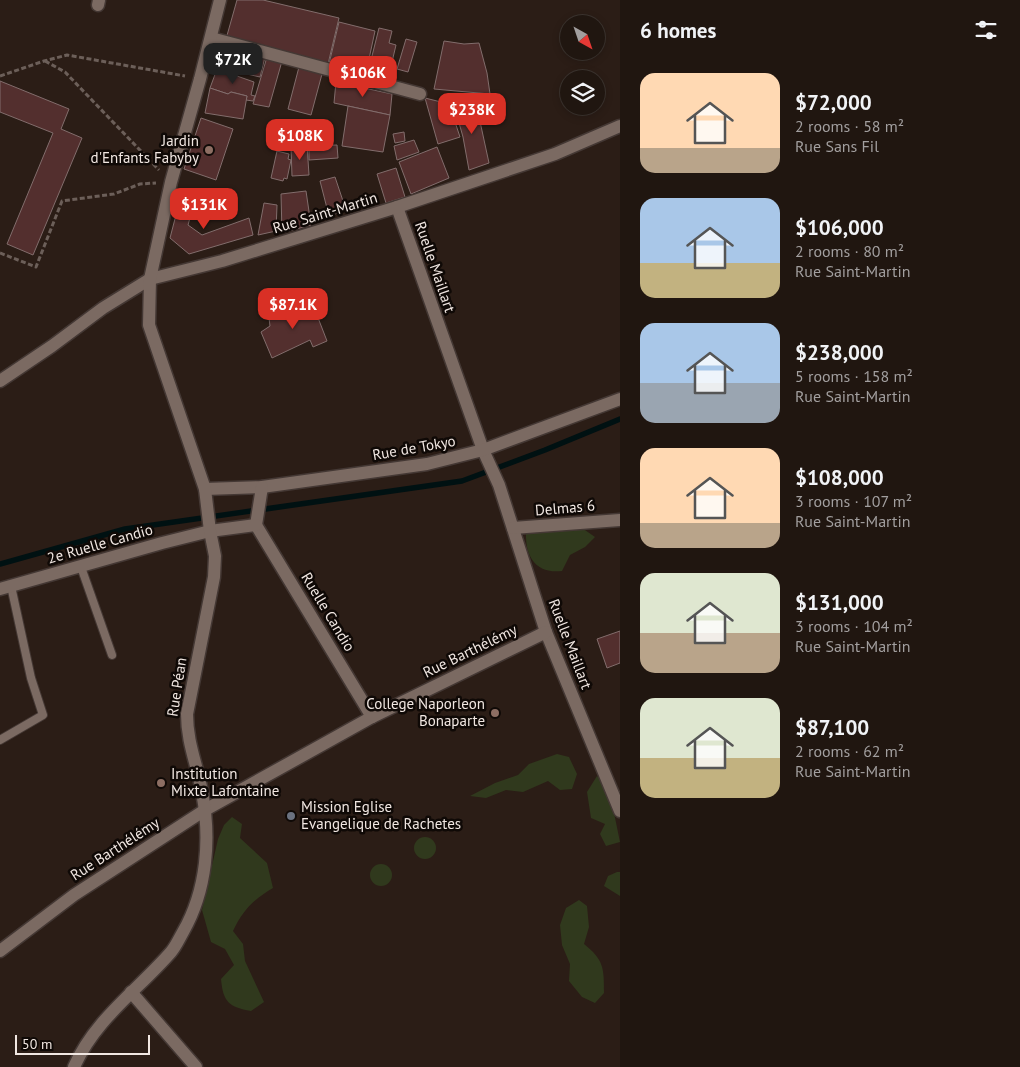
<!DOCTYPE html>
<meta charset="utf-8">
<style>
:root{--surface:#201610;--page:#281f19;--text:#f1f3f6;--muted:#a29f9f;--line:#3d3530;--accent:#d93025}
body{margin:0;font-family:"PT Sans",sans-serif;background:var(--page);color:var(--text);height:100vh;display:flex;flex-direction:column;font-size:19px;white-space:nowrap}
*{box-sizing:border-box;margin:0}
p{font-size:16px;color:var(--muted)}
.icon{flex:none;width:28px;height:28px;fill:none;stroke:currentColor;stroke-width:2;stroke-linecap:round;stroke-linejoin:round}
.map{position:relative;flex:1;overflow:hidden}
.drawer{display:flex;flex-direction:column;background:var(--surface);width:400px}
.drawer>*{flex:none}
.needle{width:32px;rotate:140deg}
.buttons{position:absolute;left:560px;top:15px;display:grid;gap:10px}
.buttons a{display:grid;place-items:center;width:45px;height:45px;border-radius:50%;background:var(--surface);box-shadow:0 2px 8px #0003,0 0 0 1px var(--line);font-size:25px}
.scale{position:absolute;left:15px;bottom:12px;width:135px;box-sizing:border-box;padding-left:5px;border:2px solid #f1e7e2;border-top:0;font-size:14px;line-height:18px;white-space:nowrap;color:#f1e7e2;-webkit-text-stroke:4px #0f0906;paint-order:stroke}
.price{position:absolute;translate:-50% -42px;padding:0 11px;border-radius:10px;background:var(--accent);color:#fff;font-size:16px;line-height:32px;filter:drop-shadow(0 1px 2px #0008)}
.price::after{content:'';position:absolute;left:50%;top:30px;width:15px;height:11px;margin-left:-8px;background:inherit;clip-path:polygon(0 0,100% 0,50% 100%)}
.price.current{background:#222;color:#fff}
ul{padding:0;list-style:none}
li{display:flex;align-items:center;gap:15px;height:125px;padding:0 20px}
li span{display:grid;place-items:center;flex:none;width:140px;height:100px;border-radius:15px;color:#555}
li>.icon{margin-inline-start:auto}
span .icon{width:60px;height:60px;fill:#fffc;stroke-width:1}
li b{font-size:21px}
h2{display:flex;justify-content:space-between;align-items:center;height:60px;padding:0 20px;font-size:21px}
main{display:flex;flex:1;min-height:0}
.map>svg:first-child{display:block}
.green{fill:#30391d}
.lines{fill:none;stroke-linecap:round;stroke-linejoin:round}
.stream{stroke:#001112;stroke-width:5.5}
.building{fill:#532f2e;stroke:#826d6c}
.lane-casing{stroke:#443834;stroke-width:10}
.street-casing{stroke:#443834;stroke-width:15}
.secondary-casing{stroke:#443834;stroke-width:15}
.path{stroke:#6c5f59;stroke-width:3;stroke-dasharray:5 2.5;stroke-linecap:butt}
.lane{stroke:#7b6a62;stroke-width:8}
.street{stroke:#7b6a62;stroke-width:12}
.secondary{stroke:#7b6a62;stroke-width:12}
.education-dot{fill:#8d6e63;stroke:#0f0906;stroke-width:2}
.worship-dot{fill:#6b7280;stroke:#0f0906;stroke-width:2}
.labels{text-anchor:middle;stroke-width:5;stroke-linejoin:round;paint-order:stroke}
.poi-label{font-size:15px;fill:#f1e7e2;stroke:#0f0906;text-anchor:end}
.street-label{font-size:15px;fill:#f1e7e2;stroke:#0f0906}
</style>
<main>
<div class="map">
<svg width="620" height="1067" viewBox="0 0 620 1067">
<rect width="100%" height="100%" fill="#2b1d16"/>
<g class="green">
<path d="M542 528 556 531 582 528 595 537 585 547 570 555 562 571C536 574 525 557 526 532Z"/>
<polygon points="557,754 569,757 577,774 572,789 560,790 548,781 523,792 506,790 486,798 470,796 495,783 518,775 529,764"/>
<polygon points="597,776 617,796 614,813 620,842 606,846 600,834 605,824 591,818 587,792"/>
<path d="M232 817 242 824 240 838 267 863 273 888C253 900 243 910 233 931L243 944 245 961 264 1002 251 1011C229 1007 223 1002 221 979L234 965 225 949 211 942 202 910 218 839 224 825Z"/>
<circle cx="425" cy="848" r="11"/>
<circle cx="381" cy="875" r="11"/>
<polygon points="617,872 620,872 620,896 604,886 608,876"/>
<path d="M579 900 587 906 589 927 584 944C604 960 604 968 604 993L595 1003 582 997 569 981 570 964 562 945 560 925 566 908Z"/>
</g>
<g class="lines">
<polyline class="stream" points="0,564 125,529 462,481 545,450 620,419"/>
</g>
<g class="building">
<polygon points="237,0 263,0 339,18 328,64 226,39"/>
<polygon points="339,22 375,31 366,73 329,64"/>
<polygon points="379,28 392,31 389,43 396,45 388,79 368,72"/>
<polygon points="406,39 417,42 408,72 397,69"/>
<polygon points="444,41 464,44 479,43 487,73 490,94 434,89"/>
<polygon points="222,46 265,57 260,77 216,67"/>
<polygon points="267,57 282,61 269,107 253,104"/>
<polygon points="299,67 322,74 311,115 288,109"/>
<polygon points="217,69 254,82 251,95 255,96 253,101 246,100 247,96 231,92 228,94 210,88"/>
<polygon points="0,81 69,109 61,129 82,138 33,255 7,244 53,133 0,112"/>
<polygon points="336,82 392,94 390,115 334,103"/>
<polygon points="210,88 228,94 231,92 247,96 243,119 205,113"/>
<polygon points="425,98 449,104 460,137 438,144"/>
<polygon points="458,102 463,106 476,103 489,163 469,170 463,137 456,112 453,107 454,104"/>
<polygon points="348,106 390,115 383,152 342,146"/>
<polygon points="201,118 233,129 216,180 184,169"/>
<rect x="310" y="131" width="22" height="13"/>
<polygon points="404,132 405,141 395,143 393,134"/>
<polygon points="414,140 419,152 397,160 394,146"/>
<polygon points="307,145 309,175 292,176 291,147"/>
<polygon points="337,145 338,158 309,160 309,146"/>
<polygon points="437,147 449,178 411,194 399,162"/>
<polygon points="277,151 289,154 288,159 291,160 287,179 284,178 283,181 271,178"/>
<polygon points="396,168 405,197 386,203 377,174"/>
<polygon points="335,177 346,210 329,216 320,181"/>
<polygon points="306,191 311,225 282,233 281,194"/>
<polygon points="182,192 196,196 188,225 202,235 249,218 253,235 189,254 170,238"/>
<polygon points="264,203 277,205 276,231 258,235"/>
<polygon points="299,302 315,310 327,341 313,347 310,340 272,358 261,332 270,326 269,318"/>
<polygon points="620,631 620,663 607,668 597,639"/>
</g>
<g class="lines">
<g class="lane-casing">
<g id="lane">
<polyline points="81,567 112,655"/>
<polyline points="0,740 43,715 31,678 11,586"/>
</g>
</g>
<g class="street-casing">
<g id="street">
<polyline points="98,5 99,0"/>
<polyline points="211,38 420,94"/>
<polyline points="397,207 483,450 499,485 546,632 620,811"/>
<polyline points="205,489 262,487 427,464 483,450 620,399"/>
<polyline points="256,525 372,717"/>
<polyline points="256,525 262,487"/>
<polyline points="513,528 620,520"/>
<polyline points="0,589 162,543 210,531 256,525"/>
<polyline points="0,951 74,895 205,810 372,717 546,632"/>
<polyline points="131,992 196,1067"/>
</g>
</g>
<g class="secondary-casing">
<g id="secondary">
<polyline points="0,381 52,346 103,308 150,279 222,261 397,207 555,154 620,126"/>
<path d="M74 1067C95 1019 138 990 171 952 176 946 179 939 183 932 207 890 211 839 202 792 197 764 187 743 187 714L214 577 215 556 210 531 205 489 149 325 150 279 171 182 200 79 220 0"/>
</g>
</g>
<g class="path">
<polyline points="45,61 65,72 159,170"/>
<polyline points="0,76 44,61 67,55 185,76"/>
<polyline points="0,253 36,267 62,201 114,194 140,184 156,183"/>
</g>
<use href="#lane" class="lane"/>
<use href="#street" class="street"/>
<use href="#secondary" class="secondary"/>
</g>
<g class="education-dot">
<circle cx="209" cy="150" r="5"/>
<circle cx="495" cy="713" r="5"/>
<circle cx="161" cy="783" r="5"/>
</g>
<circle class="worship-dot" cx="291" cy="816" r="5"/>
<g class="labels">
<g class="poi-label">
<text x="199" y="146">Jardin<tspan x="199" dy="17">d'Enfants Fabyby</tspan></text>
<text x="485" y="709">College Naporleon<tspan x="485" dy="17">Bonaparte</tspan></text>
<text x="171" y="779" text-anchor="start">Institution<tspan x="171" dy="17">Mixte Lafontaine</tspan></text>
<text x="301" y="812" text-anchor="start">Mission Eglise<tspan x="301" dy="17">Evangelique de Rachetes</tspan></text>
</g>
<g class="street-label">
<text transform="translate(325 213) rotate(-17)" y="5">Rue Saint-Martin</text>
<text transform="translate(435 267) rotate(71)" y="5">Ruelle Maillart</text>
<text transform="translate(414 448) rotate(-10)" y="5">Rue de Tokyo</text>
<text transform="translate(565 508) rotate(-5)" y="5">Delmas 6</text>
<text transform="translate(100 544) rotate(-16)" y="5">2e Ruelle Candio</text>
<text transform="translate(328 612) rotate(59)" y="5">Ruelle Candio</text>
<text transform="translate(570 644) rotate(69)" y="5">Ruelle Maillart</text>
<text transform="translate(470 651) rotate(-26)" y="5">Rue Barthélémy</text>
<text transform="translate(177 687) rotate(-81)" y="5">Rue Péan</text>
<text transform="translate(115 849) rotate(-33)" y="5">Rue Barthélémy</text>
</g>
</g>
</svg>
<div class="buttons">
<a><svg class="needle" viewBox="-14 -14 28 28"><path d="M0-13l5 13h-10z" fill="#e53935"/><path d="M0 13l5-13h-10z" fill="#a29f9f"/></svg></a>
<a><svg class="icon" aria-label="layers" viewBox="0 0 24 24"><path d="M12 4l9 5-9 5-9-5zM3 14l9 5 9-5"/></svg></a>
</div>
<div class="scale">50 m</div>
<b class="price current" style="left:233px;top:85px">$72K</b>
<b class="price" style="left:363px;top:98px">$106K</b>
<b class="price" style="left:472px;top:135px">$238K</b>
<b class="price" style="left:300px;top:161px">$108K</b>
<b class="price" style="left:204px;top:230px">$131K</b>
<b class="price" style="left:293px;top:330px">$87.1K</b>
</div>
<section class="drawer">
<h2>6 homes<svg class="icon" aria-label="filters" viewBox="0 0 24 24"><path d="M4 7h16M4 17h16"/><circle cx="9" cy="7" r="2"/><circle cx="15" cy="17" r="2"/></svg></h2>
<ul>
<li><span style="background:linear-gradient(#ffd9b3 75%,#b9a48a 0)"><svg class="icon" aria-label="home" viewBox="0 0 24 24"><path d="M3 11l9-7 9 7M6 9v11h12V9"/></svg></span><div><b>$72,000</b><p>2 rooms · 58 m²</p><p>Rue Sans Fil</p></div></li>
<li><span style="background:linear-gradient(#a9c7e8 65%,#c2b280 0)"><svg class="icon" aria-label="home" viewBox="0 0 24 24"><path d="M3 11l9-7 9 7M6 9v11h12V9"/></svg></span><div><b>$106,000</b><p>2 rooms · 80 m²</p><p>Rue Saint-Martin</p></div></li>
<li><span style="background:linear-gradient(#a9c7e8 60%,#9aa5b1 0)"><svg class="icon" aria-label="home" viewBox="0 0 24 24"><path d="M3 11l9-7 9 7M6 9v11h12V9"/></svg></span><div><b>$238,000</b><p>5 rooms · 158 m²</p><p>Rue Saint-Martin</p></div></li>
<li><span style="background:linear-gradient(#ffd9b3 75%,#b9a48a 0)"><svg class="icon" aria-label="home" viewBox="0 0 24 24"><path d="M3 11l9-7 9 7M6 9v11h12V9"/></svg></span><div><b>$108,000</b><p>3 rooms · 107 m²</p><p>Rue Saint-Martin</p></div></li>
<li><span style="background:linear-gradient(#dfe7d0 60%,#b9a48a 0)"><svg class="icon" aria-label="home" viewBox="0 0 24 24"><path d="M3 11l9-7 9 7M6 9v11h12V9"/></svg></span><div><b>$131,000</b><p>3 rooms · 104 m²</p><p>Rue Saint-Martin</p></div></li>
<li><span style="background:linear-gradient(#dfe7d0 60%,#c2b280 0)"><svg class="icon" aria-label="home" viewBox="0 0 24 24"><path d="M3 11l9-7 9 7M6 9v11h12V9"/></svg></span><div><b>$87,100</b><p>2 rooms · 62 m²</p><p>Rue Saint-Martin</p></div></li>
</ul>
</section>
</main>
